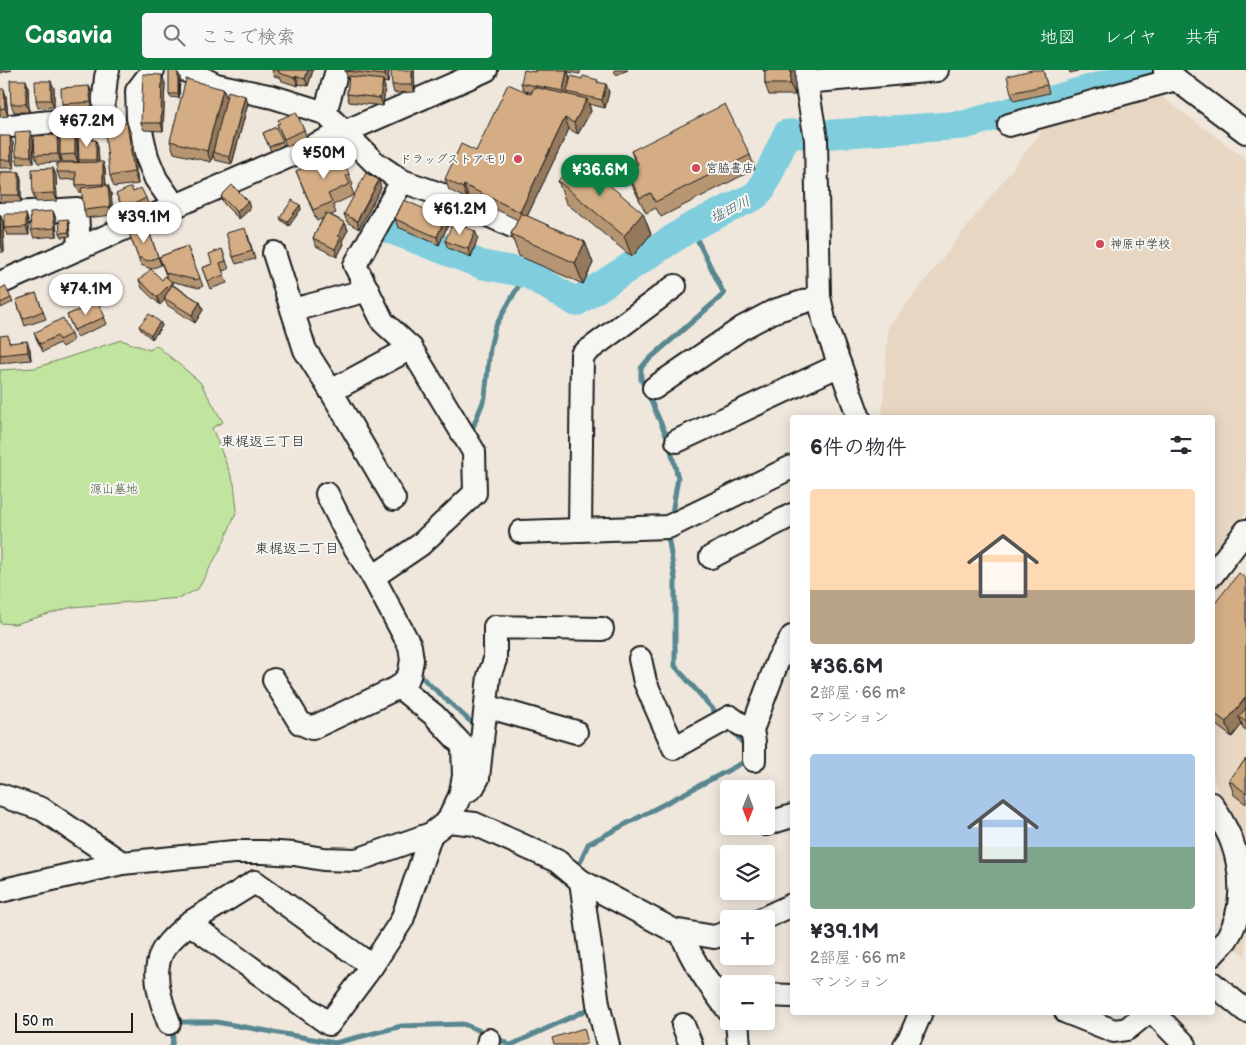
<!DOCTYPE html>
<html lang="ja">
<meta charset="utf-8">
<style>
:root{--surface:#fff;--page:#f7f7f7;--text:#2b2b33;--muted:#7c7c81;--accent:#0b8043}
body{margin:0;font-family:"Balsamiq Sans","Klee One",sans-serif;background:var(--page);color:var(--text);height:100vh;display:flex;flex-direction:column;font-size:19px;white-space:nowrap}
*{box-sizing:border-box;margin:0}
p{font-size:16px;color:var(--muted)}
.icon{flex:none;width:28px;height:28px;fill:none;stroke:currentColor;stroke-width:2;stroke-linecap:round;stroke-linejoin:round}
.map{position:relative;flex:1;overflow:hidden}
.panel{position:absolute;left:790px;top:345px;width:425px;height:600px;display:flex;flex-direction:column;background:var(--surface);border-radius:5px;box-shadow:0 2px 12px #0003}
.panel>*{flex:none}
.needle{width:32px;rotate:181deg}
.controls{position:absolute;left:720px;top:710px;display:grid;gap:10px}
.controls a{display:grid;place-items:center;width:55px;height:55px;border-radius:5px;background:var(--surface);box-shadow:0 2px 12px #0003;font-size:25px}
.scale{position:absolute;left:15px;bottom:12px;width:118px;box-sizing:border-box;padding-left:5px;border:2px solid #1c1c1c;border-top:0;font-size:14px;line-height:18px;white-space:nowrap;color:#1c1c1c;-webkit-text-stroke:4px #f6f6f2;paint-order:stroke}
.price{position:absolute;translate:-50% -42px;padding:0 11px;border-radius:18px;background:#fff;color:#222;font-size:16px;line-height:32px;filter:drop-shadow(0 1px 2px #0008)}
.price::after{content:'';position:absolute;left:50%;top:30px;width:15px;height:11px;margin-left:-8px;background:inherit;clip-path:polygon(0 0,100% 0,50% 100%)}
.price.on{background:var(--accent);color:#fff}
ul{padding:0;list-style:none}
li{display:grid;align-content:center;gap:10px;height:265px;padding:0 20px}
li span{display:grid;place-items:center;height:155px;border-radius:5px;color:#555}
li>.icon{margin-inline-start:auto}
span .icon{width:90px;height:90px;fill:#fffc;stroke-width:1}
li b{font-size:21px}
h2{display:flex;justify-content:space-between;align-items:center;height:60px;padding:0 20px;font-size:21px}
header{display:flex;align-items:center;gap:30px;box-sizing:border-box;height:70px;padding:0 25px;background:var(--accent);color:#fff}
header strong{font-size:24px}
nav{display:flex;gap:28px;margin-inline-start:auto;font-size:18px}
.search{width:350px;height:45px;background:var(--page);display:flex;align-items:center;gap:12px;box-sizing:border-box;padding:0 18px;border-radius:5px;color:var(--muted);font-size:19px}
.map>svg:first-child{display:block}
.built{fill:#e7d6c2}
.green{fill:#c1e59f;stroke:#6e805e}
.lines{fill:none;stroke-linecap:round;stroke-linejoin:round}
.stream{stroke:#588790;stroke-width:5}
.river{stroke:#80cedd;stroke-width:29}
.minor-casing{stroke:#1c1c1c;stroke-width:26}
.minor{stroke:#f6f6f2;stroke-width:22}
.wall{fill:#b69572;stroke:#1c1c1c}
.shaded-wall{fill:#94795d;stroke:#1c1c1c}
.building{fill:#d4ad85;stroke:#1c1c1c}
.poi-dot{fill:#d1495b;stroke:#f6f6f2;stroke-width:2}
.labels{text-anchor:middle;stroke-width:4;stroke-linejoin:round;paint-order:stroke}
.poi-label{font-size:12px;fill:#1c1c1c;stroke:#f6f6f2;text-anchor:start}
.park-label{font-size:12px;fill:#4e5843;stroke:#f6f6f2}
.water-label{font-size:14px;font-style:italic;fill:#3f5a60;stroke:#f6f6f2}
.neighbourhood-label{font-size:14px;fill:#1c1c1c;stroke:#f6f6f2}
</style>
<header>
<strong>Casavia</strong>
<div class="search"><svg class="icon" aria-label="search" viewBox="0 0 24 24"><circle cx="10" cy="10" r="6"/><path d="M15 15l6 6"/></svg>ここで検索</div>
<nav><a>地図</a><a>レイヤ</a><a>共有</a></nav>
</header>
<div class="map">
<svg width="1246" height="975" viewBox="0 0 1246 975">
<rect width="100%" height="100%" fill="#efe7dc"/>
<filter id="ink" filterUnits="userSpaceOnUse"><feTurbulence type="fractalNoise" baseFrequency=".02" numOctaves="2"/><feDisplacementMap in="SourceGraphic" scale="10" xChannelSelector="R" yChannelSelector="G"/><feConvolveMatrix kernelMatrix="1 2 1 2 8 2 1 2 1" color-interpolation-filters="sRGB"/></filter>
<g filter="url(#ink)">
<g class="built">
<polygon points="1154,21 1246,89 1246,443 1213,488 1212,348 882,348 888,258 1052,48"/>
<polygon points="1246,502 1246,785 1231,753 1220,723 1213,709 1212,518 1223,505 1242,507"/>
<polygon points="1246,849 1246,887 1230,874"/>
</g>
<polygon class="green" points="121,270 150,280 156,275 200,312 223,352 212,358 234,413 237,440 222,476 198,519 180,528 72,537 15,554 0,553 0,300 35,298"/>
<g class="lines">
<g class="stream">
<polyline points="471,362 485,327 490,278 495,257 526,203"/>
<polyline points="671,449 678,408 668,369 641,309 641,298 646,292 724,224 691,157"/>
<polyline points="669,462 668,466 675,509 675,596 719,646"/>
<polyline points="418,604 471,652"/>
<polyline points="733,661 745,676"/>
<polyline points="577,800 588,774 746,691 746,688"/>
<polyline points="496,967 509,975"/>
<polyline points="172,975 175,952 216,952 335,973 402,956 463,954 488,964"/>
<polyline points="511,975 591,938"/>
</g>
<polyline class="river" points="387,158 483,195 526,203 576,232 691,157 755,126 762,118 787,64 833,64 964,55 1156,0"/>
<g class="minor-casing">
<g id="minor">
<polyline points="153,0 137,21 138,48 147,87 156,109 175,136"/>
<polyline points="185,0 216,15 273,27 325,43 374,92 402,111 355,195 383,252 411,278 474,382 475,423 420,475 373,507"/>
<polyline points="804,0 816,69 819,227 825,254 859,348"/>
<polyline points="1165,1 1246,62"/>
<polyline points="805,12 937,0"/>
<polyline points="325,43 337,0"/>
<polyline points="1009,55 1176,9"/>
<polyline points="0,57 102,47 106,7 108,0"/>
<polyline points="402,111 448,127 512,156"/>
<polyline points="0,144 77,139 79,178"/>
<polyline points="274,183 305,280 331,321 394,429"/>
<polyline points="0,213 486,0"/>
<polyline points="293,240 368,220"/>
<polyline points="654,318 742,258 774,241 819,227"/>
<polyline points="331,321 411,278"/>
<polyline points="677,371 840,295"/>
<polyline points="580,460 582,285 675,216"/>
<polyline points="521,462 668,457 792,397"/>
<polyline points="711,487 792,445"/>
<polyline points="1212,505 1246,461"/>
<polyline points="640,589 645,612 674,678 730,647 740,654 752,660"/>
<polyline points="274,610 300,653 312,658 399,617"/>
<polyline points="486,636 576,662"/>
<polyline points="754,690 754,672 752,660 778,590 792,567"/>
<polyline points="467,721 473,717 478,708 489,606 495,590 495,557 602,559"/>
<polyline points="0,725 42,739 122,793"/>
<path d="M1212 734C1219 746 1227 759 1232 772 1243 803 1245 842 1226 870 1222 875 1217 880 1212 885"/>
<polyline points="448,751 475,754 557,791 581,811 673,860 714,867 729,862"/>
<polyline points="766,754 792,746"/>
<polyline points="581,811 598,934 608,975"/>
<polyline points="0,821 122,793 234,782 263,782 294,784 323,789 357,790 431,764 448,751 460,726 464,706 463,676 434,645 399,617 409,606 412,590 410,576 373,507 348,466 327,424"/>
<polyline points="762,849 792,835"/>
<path d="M681 862C692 892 710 916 729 941"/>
<polyline points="372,896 255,812 189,853 329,954 372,896 402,850 431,764"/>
<polyline points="1212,913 1246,941"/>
<polyline points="766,925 792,926"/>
<polyline points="1066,942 1114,961 1127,959 1148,942"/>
<polyline points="1153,942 1185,975"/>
<polyline points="737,951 739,975"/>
<path d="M169 953C161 932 151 904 162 882 168 870 180 862 189 853"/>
<polyline points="683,955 691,975"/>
<polyline points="488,975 489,970"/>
<polyline points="905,975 910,968 921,942"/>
</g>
</g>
<use href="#minor" class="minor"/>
</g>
<g class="wall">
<polygon points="0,0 12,0 0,3"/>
<polygon points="272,0 313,0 308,16 299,14 298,16 282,11 281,8 274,6"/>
<polygon points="389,0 388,13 383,12 385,18 383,36 349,32 347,24 349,8 348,8 345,1"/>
<polygon points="414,0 415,22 394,23 392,15"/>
<polygon points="535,0 580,0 580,4 568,2 570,8 567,22 599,12 609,22 605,38 589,34 591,41 578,64 569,59 527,146 585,172 593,193 583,214 519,186 511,164 518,150 468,126 467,129 449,120 445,109 476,81 531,24 531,22 524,21 521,13 535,2"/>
<polygon points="614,0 628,0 616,5"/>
<polygon points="763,0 795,0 795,25 769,25 765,14 765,1 763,1"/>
<polygon points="1043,0 1049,23 1014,31 1011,23"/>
<polygon points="1069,0 1081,0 1070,3"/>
<polygon points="178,3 180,7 179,28 170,27 169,24"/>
<polygon points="26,10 28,17 29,42 14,42 11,34"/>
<polygon points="165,13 163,61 144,60 141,53"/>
<polygon points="89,16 92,23 93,40 65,42 62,34"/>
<polygon points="54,18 54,37 38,38 36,30"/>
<polygon points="0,19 6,26 8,46 0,47"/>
<polygon points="223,19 227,28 245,26 248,33 232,94 215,90 213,85 211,92 174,83 170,71"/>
<polygon points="277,54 304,60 307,68 287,77"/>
<polygon points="276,57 284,75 271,81 263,63"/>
<polygon points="90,64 93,70 98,77 99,92 105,99 106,115 108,115 111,123 113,145 86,148 84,140 82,122 79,122 76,115 76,109 60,110 57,102 79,92 79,90"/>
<polygon points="131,64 138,114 114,117 110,106"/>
<polygon points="57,65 60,73 77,68 78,92 63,92 60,85 61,92 38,93 35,85"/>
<polygon points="0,66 13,73 14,98 0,98"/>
<polygon points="33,69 34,93 18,94 16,86"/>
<polygon points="631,81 750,85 755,99 661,147 656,138 646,143 632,115 626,100 636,95"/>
<polygon points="53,98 56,106 57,131 36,132 33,124"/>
<polygon points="296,101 349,104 353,115 351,117 354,125 333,135 336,143 331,145 345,153 348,160 342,171 344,174 337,187 316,176 313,168 323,148 317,151"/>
<polygon points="0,102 19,102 21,109 21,132 0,132"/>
<polygon points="558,111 651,164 632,187 566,133"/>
<polygon points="381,118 359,159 347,152 344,144"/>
<polygon points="133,122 146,128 149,136 127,146 116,124"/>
<polygon points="221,126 250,139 239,149 224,134"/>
<polygon points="300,135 301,139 289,156 282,151 280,148"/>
<polygon points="53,141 56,149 57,166 34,168 31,160"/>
<polygon points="0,144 3,152 4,182 0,182"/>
<polygon points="26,144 28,151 29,165 7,165 4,158"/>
<polygon points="445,148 448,155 439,175 398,157 395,149"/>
<polygon points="68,149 69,153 70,166 62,167 60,163"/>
<polygon points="147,156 161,195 151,199 141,195 129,163"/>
<polygon points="475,161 478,168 471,187 448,178 445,171"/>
<polygon points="248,165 255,189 236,194 233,187"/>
<polygon points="187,176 203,216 199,218 170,211 173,215 200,232 203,240 195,253 167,235 165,230 160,235 142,218 139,210 162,210 167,208 159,187"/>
<polygon points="222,179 229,199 222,201 227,213 210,219 202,198 212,194"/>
<polygon points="0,219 11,228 13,232 1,238"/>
<polygon points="36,223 46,249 25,256 16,230"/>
<polygon points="98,232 107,254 77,267 67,245"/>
<polygon points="160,252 162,256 152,269 141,260 139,256"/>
<polygon points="34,263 71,264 73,271 62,277 59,273 43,282 37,270"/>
<polygon points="0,266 11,273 30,279 31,290 0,293"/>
<polygon points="1246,509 1246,660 1243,658 1242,654 1232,667 1212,652 1212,537"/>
<polygon points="1246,689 1246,734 1234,725 1229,710"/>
</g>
<g class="shaded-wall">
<polygon points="308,0 313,0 308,16 305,9"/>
<polygon points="385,0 389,0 388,13 385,5"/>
<polygon points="412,0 414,0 415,22 412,15"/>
<polygon points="567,0 570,8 566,29 563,21"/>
<polygon points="791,0 795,0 795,25 790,14"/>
<polygon points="178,3 180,7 179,28 178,24"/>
<polygon points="162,5 165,13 163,61 161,53"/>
<polygon points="296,6 299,14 298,16 295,8"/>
<polygon points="26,10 28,17 29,42 26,34"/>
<polygon points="383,10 385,18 383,36 380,28"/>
<polygon points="51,11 54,18 54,37 51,30"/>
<polygon points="606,14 609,22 605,38 602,30"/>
<polygon points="89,16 92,23 93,40 91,32"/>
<polygon points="4,19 6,26 8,46 5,38"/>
<polygon points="223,19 228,30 213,82 213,85 211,92 207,81"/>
<polygon points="245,26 248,33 232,94 229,87"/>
<polygon points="587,29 591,41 578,64 574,53"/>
<polygon points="565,48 569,59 524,153 520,142"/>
<polygon points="127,53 131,64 138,114 134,102"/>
<polygon points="75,60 77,68 78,92 75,84"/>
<polygon points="30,61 33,69 34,93 31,86"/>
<polygon points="57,65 60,73 61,92 58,84"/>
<polygon points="10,66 13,73 14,98 11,90"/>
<polygon points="96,70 98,77 99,97 96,90"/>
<polygon points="103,92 105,99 106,122 103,114"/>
<polygon points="53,98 56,106 57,131 54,123"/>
<polygon points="19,102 21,109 21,132 19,125"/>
<polygon points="379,110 381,118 359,159 357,151"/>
<polygon points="108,115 111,123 113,145 110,137"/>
<polygon points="464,115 468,126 467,129 463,118"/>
<polygon points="248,131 250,139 239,149 237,142"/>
<polygon points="300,135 301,139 289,156 287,152"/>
<polygon points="53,141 56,149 57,166 55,158"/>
<polygon points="643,143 651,164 632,187 624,166"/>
<polygon points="0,144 3,152 4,182 1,174"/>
<polygon points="26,144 28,151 29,165 26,157"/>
<polygon points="445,148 448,155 439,175 437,167"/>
<polygon points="68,149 69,153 70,166 69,162"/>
<polygon points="345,153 348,160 342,171 344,174 337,187 335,179 338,166"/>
<polygon points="475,161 478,168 471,187 468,179"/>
<polygon points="585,172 593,193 583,214 575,193"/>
<polygon points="172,212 174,220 164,228 165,230 160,235 157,227"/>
<polygon points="200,232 203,240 195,253 192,245"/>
<polygon points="160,252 162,256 152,269 151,265"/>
<polygon points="27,271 30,279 31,290 28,282"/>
<polygon points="1246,627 1246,649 1239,647 1242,654 1232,667 1226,652"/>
</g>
<g class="building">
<polygon points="169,0 175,0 178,3 178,24 169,24"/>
<polygon points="276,0 308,0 305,9 296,6 295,8 279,3 279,1"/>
<polygon points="345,0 385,0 385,5 345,1"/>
<polygon points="391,0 412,0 412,15 392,15"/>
<polygon points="524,0 535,2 535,0 567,0 563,21 521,13"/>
<polygon points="765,0 791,0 790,14 765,14"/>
<polygon points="1032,0 1043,0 1047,15 1011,23 1007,6"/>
<polygon points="143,4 162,5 161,53 141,53"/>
<polygon points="349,6 383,10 380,28 347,24"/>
<polygon points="571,6 582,9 583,6 598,10 597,12 606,14 602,30 567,22"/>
<polygon points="186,9 223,19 207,81 170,71"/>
<polygon points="10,10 26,10 26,34 11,34"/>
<polygon points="35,11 51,11 51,30 36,30"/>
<polygon points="508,14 531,24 534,17 587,29 574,53 565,48 520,142 464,115 463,118 445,109 461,74 476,81"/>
<polygon points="89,16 91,32 62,34 61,18"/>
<polygon points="0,19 4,19 5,38 0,39"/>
<polygon points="228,21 245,26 229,87 213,82"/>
<polygon points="725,34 750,85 655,132 651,123 640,128 626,100 638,94 631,81"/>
<polygon points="296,42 304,60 284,69 277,54 280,53 278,50"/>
<polygon points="127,53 134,102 110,106 104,56"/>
<polygon points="276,57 283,71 269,77 263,63"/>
<polygon points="75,60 75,84 60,85 60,61"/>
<polygon points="30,61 31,86 16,86 15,62"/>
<polygon points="78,64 90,64 91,70 96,70 96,90 79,90"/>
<polygon points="57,65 58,84 35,85 34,66"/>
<polygon points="0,66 10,66 11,90 0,90"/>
<polygon points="340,82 349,104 346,106 350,114 328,124 332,132 313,140 296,101"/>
<polygon points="577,88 643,143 624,166 558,111"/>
<polygon points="103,92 103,114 76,115 76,102 57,102 57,93"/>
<polygon points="53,98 54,123 33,124 32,99"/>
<rect x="0" y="102" width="19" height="23"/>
<polygon points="366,103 379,110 357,151 344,144"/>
<polygon points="108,115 110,137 84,140 81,118"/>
<polygon points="232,115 248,131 237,142 221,126"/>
<polygon points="131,117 133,122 141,118 146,128 124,139 116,124"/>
<polygon points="292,130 300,135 287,152 280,148"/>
<polygon points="404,130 445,148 437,167 395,149"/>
<polygon points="53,141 55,158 31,160 30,143"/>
<polygon points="326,143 345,153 338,166 341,167 335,179 313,168"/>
<polygon points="521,143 585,172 575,193 511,164"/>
<polygon points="0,144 1,174 0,174"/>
<polygon points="4,144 26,144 26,157 4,158"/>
<polygon points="68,149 69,162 60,163 59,150"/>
<polygon points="453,152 475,161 468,179 445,171"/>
<polygon points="147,156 158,187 148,191 138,187 129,163"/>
<polygon points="245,158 252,181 233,187 226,163"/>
<polygon points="187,176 200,208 196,210 166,203 159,187"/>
<polygon points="222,179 226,191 220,193 224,205 207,211 202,198 212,194 209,184"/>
<polygon points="151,199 162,210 165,206 172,212 157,227 139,210"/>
<polygon points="172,215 200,232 192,245 164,228"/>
<polygon points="5,216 11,228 0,233 0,219"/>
<polygon points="36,223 43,241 23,249 16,230"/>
<polygon points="98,232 105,247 74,260 67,245"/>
<polygon points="149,244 160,252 151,265 139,256"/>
<polygon points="63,248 71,264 59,270 57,266 40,274 34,263"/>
<polygon points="8,265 9,273 27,271 28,282 0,285 0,266"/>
<polygon points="1239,503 1246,509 1246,627 1226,652 1212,642 1212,537"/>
<polygon points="1246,638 1246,652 1239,647"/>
<polygon points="1246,689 1246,723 1229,710"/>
<polygon points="584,958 588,973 583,975 554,975 552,968"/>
</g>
</g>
<g class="poi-dot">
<circle cx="518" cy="89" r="5"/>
<circle cx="696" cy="98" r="5"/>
<circle cx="1100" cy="174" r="5"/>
</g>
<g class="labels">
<g class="poi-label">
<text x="508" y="93" text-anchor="end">ドラッグストアモリ</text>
<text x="706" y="102">宮脇書店</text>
<text x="1110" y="178">神原中学校</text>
</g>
<g class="park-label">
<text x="114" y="423">源山墓地</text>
</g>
<g class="water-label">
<text transform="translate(730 139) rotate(-26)" y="5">塩田川</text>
</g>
<g class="neighbourhood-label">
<text x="263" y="376">東梶返三丁目</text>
<text x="297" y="483">東梶返二丁目</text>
</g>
</g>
</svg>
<div class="controls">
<a><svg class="needle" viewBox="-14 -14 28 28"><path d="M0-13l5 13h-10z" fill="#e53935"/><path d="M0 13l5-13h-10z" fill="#7c7c81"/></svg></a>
<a><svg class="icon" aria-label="layers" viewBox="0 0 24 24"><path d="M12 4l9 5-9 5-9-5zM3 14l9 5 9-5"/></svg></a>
<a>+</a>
<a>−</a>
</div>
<div class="scale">50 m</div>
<b class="price" style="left:87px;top:78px">¥67.2M</b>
<b class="price" style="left:324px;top:110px">¥50M</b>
<b class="price on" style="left:600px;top:127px">¥36.6M</b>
<b class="price" style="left:460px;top:166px">¥61.2M</b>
<b class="price" style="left:144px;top:174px">¥39.1M</b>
<b class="price" style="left:86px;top:246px">¥74.1M</b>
<section class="panel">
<h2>6件の物件<svg class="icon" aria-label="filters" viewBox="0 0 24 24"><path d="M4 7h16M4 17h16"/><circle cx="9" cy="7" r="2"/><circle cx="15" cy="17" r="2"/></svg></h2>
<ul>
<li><span style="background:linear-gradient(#ffd9b3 65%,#b9a48a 0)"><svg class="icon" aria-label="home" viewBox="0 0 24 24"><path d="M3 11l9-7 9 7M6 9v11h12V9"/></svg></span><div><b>¥36.6M</b><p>2部屋 · 66 m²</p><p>マンション</p></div></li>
<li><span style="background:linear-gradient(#a9c7e8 60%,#7fa58c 0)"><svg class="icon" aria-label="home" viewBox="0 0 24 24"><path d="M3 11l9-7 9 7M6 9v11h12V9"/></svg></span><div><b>¥39.1M</b><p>2部屋 · 66 m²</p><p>マンション</p></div></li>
</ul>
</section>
</div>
